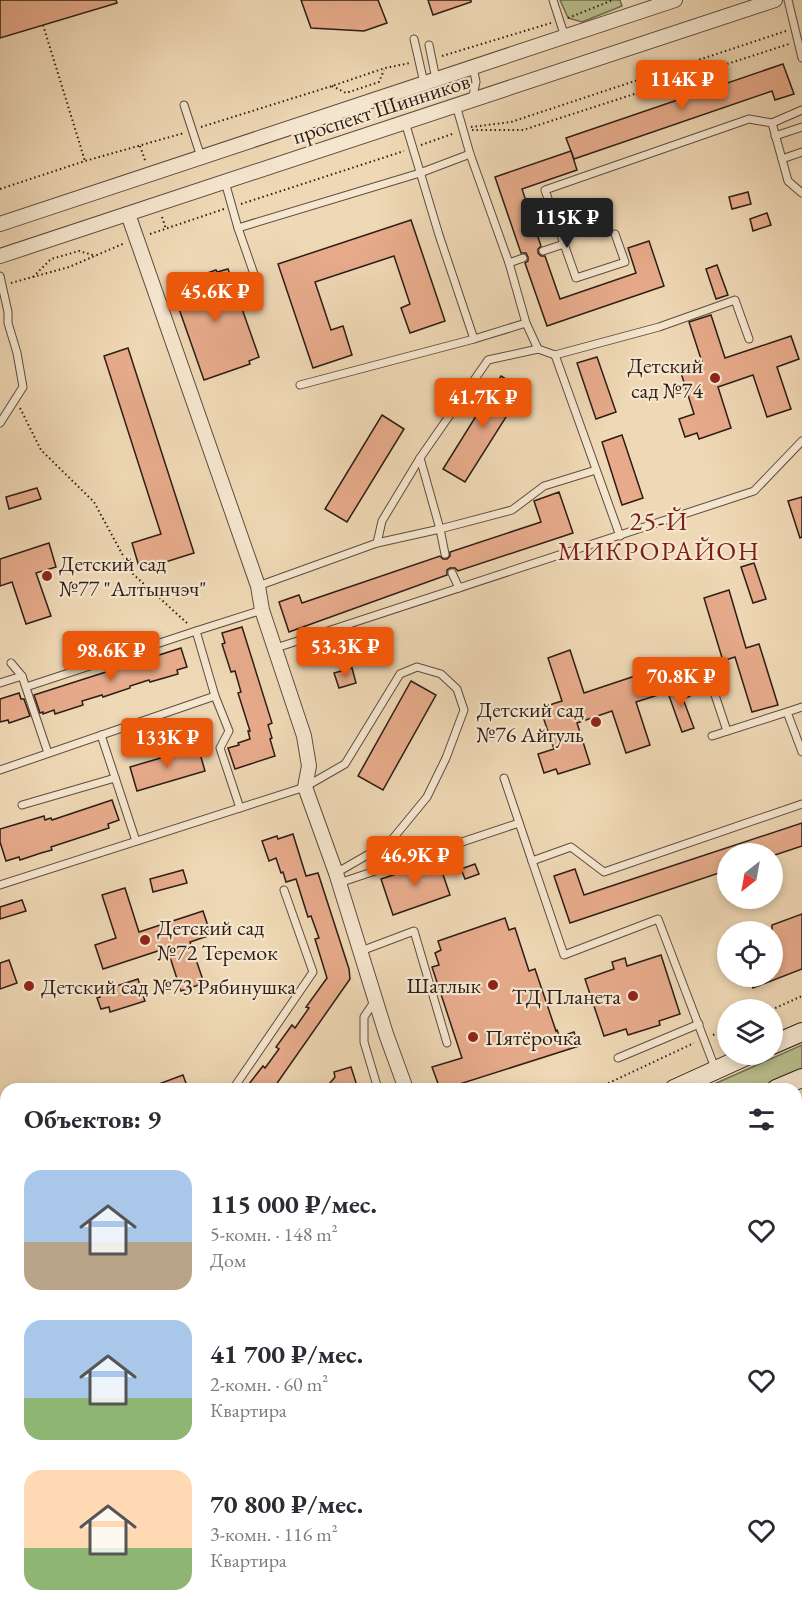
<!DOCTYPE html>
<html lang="ru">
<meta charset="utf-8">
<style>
:root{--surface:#fff;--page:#f7f7f7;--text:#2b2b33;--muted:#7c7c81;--accent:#ea580c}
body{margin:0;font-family:"EB Garamond",serif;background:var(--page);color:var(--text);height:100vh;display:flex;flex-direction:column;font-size:22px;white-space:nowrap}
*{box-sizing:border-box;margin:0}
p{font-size:20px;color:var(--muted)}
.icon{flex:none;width:33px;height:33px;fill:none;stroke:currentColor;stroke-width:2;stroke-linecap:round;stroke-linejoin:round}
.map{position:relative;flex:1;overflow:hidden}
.side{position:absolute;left:0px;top:1083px;width:802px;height:534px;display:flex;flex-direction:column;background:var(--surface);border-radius:18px 18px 0 0;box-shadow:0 3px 9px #0003}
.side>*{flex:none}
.needle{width:39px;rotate:211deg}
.fabs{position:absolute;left:717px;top:843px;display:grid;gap:12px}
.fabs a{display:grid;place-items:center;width:66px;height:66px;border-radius:50%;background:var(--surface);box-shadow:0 3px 9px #0003;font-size:30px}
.price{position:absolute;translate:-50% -51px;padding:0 14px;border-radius:6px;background:var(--accent);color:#fff;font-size:20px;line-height:39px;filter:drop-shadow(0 2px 3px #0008)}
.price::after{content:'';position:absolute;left:50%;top:36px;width:18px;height:14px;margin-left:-9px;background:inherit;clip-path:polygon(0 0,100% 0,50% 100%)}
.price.on{background:#222;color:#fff}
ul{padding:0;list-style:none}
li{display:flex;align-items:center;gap:18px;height:150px;padding:0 24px}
li span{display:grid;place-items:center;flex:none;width:168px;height:120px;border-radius:18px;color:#555}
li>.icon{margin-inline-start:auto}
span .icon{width:72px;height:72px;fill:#fffc;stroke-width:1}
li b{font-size:26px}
h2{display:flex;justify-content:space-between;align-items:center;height:72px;padding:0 24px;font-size:26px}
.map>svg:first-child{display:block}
.green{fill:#b9bf8d;stroke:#736e52;stroke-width:1.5}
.building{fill:#e7ab8b;stroke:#2d1d16;stroke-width:1.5}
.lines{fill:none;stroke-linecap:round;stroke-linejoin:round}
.service-casing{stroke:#5e4c3e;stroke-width:9}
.minor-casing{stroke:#5e4c3e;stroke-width:16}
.secondary-casing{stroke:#2d1d16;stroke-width:20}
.path{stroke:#2d1d16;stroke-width:2;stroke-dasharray:1.5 3;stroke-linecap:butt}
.service{stroke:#f5e6cf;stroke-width:7}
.minor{stroke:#f5e6cf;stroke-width:14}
.secondary{stroke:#f5e6cf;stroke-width:18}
.poi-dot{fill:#8f2418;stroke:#f5e6cf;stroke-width:2}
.labels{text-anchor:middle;stroke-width:4.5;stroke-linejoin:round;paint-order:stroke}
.street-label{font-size:22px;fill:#2d1d16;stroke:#f5e6cf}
.poi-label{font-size:22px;fill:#2d1d16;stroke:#f5e6cf;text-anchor:end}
.quarter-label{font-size:26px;letter-spacing:1.5px;fill:#7a1f14;stroke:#f5e6cf}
</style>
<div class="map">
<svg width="802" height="1617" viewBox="0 0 802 1617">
<rect width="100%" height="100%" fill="#efd8b5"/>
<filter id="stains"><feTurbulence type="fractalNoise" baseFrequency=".00333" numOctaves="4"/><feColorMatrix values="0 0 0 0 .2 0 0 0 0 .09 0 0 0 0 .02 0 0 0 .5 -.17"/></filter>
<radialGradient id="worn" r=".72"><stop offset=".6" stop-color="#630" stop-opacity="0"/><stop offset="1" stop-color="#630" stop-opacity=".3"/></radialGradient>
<g class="green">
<polygon points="560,0 620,0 622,6 582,22 568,18"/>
<polygon points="802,1045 802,1075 769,1089 703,1089"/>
</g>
<g class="building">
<polygon points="0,0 116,0 117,3 0,38"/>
<polygon points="301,0 378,0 387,23 364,31 311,28"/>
<polygon points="428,0 471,0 471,2 433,15"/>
<polygon points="783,64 794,94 775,100 772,91 574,159 566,138"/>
<polygon points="571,151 577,170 522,189 541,246 538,249 538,253 541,256 545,256 560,299 636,273 628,248 649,241 664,286 547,326 525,263 528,261 528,257 526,253 521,253 495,177"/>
<polygon points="748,192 751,204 732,209 729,197"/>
<polygon points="767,213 771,225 753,231 750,219"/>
<polygon points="411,220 445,321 410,333 401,308 410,304 394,256 315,282 331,330 343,326 352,355 313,368 278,264"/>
<polygon points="717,265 728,295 716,299 706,269"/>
<polygon points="228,269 259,357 249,361 250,364 204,380 171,286 216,270 217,272"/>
<polygon points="711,315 725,358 791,336 799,359 777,367 791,409 767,417 753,375 718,387 731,428 699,439 697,433 685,437 679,419 694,414 681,373 703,365 689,322"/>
<polygon points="128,348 194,553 140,570 132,543 161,534 104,356"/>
<polygon points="597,357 616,412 596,419 577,363"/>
<polygon points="501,376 523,390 465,482 443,469"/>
<polygon points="382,415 404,429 347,522 325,509"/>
<polygon points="622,435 643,498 622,505 602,442"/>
<polygon points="37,488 41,499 9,509 6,497"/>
<polygon points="559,492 573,533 458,571 455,568 450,568 447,570 447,575 289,632 279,602 299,595 302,603 440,556 443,559 447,559 450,556 450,552 541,522 534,501"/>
<polygon points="802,497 802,537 800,538 788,501"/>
<polygon points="49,543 56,567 36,573 51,616 26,624 12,582 0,586 0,559"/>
<polygon points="754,563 766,599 753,603 741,567"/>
<polygon points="729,590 746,648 759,644 778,705 752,712 735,657 723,661 704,598"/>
<polygon points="242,627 272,723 268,725 272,738 270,739 275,756 235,769 228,748 239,745 238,743 250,739 248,731 250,731 238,693 241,692 235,671 231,672 222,644 225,643 222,633"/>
<polygon points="181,648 187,667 177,670 178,674 150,682 149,680 130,686 130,688 103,697 102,695 82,701 83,705 55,714 54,710 43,714 43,712 40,713 34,695"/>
<polygon points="570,650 584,693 650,671 658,695 636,702 650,745 626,753 612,711 577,723 590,764 558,774 556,769 544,773 538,754 554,749 540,708 562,701 548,658"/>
<polygon points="352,668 356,683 339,688 334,673"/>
<polygon points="411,681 436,695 383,790 358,776"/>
<polygon points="686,686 690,696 683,699 694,728 682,732 668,693"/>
<polygon points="19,693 21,699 24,699 30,716 9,723 8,720 0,722 0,699"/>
<polygon points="198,747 205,771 137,791 130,767"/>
<polygon points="112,800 119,820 108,824 109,828 51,847 52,850 41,853 20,860 19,857 6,861 0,842 0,829 44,816 45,820 51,818 52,820"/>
<polygon points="802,823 802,846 772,856 772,854 728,854 728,870 570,923 554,876 575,869 584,895"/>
<polygon points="293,834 306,876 318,873 349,969 350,979 273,1089 245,1089 263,1066 265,1068 279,1049 276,1047 292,1025 295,1028 309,1008 306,1007 327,978 315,939 319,938 311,916 308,917 296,879 286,882 283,872 281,873 276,858 269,861 262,841 277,836 278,839"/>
<polygon points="438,860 450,895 393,915 381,879"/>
<polygon points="475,864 479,874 465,879 461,869"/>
<polygon points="183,870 187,883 153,892 150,879"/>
<polygon points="125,888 139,932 203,911 211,935 190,942 204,983 181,991 167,948 103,969 95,945 116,938 102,895"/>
<polygon points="22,900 26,911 0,919 0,907"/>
<polygon points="802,914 802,969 753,988 749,976 772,976 772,925"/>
<polygon points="505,918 509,930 515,928 529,971 535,969 556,1031 557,1030 560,1037 574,1032 579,1046 444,1089 440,1089 432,1067 462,1058 432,967 439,965 435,953 441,950 438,941"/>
<polygon points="661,955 680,1014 659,1021 660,1025 628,1035 626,1029 604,1036 585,979 614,969 612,962 625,958 627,966"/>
<polygon points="9,960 17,983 0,989 0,963"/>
<polygon points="138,979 145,1001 110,1012 109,1007 101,1009 97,998 100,997 98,992"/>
<polygon points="351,1067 358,1089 325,1089 335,1077 334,1072"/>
<polygon points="183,1075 187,1086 179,1089 148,1089 148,1088"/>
</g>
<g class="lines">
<g class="service-casing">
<g id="service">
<polyline points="553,0 565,37"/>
<polyline points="788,0 802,58"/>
<polyline points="414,39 424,83"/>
<polyline points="429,45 436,79"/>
<polyline points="472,100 476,82 473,67"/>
<polyline points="184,105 201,157"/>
<polyline points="456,105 470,154 509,263 526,323 538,349"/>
<polyline points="405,122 439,235 474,339"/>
<polyline points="772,123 788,181 802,193"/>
<polyline points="775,136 802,127"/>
<polyline points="782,159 802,152"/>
<polyline points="225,182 238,228 254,274"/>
<polyline points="238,228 420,173 470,154"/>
<polyline points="615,234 625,262 576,278 545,190 749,119 772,123 802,110"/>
<polyline points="543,251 564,244"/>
<polyline points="509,263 523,258"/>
<polyline points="0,276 8,312 8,323 17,353 23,387 0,423"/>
<polyline points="555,355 620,536"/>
<polyline points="300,385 474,339 526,323"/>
<polyline points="420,458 440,529 445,554"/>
<polyline points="377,543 382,521 420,458 488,360 538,349 555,355 659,327 735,300 749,339"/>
<polyline points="452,573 459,588"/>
<polyline points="258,586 377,543 440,529 512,510 544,486 596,470"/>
<polyline points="276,648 754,491 802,441"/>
<polyline points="11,663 22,676"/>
<polyline points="0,683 22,676 48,753"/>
<polyline points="26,687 196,631"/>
<polyline points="715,695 727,731"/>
<polyline points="802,707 787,712 802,752"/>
<polyline points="101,735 136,841"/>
<polyline points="712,736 787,712"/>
<polyline points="0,770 215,696"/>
<polyline points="504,778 532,861"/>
<polyline points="22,805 115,778"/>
<polyline points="240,808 220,748 229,731 215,696 196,631 262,610"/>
<polyline points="339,883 519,823"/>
<polyline points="0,885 305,787 345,764 400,674 417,667 441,674 457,689 464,710 446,758 427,797 390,842 336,873"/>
<polyline points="361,951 414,931 447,1043"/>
<polyline points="374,1002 364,1017 364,1042 378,1089"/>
<polyline points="618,1058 699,1024"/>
<polyline points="715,1068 658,919 564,955 532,861 571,847 604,872 802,804"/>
<polyline points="233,1089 313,972 284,890"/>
<polyline points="2,1171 6,1183"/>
<polyline points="796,1199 802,1197"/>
<polyline points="796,1295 802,1313"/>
<polyline points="0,1447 6,1445"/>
<polyline points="796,1498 802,1495"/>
<polyline points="0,1548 6,1547"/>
<polyline points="796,1587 802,1585"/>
<polyline points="48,1611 50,1617"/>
<polyline points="227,1611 253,1615 268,1611"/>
<polyline points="329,1611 331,1617"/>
<polyline points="677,1611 679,1617"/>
<polyline points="749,1611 751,1617"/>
<polyline points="166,1617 184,1611"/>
<polyline points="408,1617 427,1613"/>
<polyline points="564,1617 582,1611"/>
</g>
</g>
<g class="minor-casing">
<g id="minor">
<polyline points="128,214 258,586 262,610 304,736 309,766 305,787 336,873 386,1034 406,1089"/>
<polyline points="0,224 675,0"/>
<polyline points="0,256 775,0"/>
<polyline points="427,1611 429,1617"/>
</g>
</g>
<g class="secondary-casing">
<g id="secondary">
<polyline points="772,1045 802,1032"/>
<polyline points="674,1089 751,1054"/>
<polyline points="776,1089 802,1078"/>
<polyline points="0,1336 6,1334"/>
<polyline points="0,1382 6,1380"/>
</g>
</g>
<g class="path">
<polyline points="568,18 613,0"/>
<polyline points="43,25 85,161"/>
<polyline points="442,56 551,23"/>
<polyline points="332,86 346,93 379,82 384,70"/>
<polyline points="201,127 332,86 385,68 410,63"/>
<polyline points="471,127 511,122 786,31"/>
<polyline points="472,130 523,130 789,44"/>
<polyline points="421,145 455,133"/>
<polyline points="140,146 146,163"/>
<polyline points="0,189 85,161 184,133"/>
<polyline points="241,204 404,151"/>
<polyline points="162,217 166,229"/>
<polyline points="150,234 224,209"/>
<polyline points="33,277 51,259 79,251 96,256"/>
<polyline points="11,283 69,267 125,243"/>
<polyline points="20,408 41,450 94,502 133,574 187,623"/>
<polyline points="771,1010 802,996"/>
<polyline points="713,1035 728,1028"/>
<polyline points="596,1089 694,1043"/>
<polyline points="796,1116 802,1113"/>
<polyline points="0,1304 6,1302"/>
<polyline points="0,1420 6,1418"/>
<polyline points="796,1465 802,1460"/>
<polyline points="796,1566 802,1555"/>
<polyline points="460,1611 462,1617"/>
</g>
<use href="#service" class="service"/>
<use href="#minor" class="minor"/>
<use href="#secondary" class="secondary"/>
</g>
<g class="poi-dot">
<circle cx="715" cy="378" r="6"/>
<circle cx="47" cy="576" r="6"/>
<circle cx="596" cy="722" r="6"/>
<circle cx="145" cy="940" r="6"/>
<circle cx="493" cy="985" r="6"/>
<circle cx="29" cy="986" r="6"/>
<circle cx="633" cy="996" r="6"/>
<circle cx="473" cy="1037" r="6"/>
</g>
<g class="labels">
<g class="street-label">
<text transform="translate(381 108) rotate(-18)" y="8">проспект Шинников</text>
</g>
<g class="poi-label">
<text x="703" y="373">Детский<tspan x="703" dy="25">сад №74</tspan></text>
<text x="59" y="571" text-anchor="start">Детский сад<tspan x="59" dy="25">№77 "Алтынчэч"</tspan></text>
<text x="584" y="717">Детский сад<tspan x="584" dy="25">№76 Айгуль</tspan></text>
<text x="157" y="935" text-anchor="start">Детский сад<tspan x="157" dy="25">№72 Теремок</tspan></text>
<text x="481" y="993">Шатлык</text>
<text x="41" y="994" text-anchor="start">Детский сад №73 Рябинушка</text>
<text x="621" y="1004">ТД Планета</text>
<text x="485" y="1045" text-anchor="start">Пятёрочка</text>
</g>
<g class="quarter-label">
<text x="659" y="530">25-Й<tspan x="659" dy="30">МИКРОРАЙОН</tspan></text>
</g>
</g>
<rect width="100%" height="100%" filter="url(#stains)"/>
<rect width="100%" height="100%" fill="url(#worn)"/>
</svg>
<div class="fabs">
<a><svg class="needle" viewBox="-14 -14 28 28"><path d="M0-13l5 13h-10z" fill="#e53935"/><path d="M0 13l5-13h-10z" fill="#7c7c81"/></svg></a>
<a><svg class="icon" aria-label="locate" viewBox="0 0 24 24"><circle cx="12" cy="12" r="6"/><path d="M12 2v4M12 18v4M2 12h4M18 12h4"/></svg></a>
<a><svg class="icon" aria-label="layers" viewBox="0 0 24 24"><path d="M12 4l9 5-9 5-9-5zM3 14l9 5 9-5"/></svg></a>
</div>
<b class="price" style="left:682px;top:111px">114K ₽</b>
<b class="price on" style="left:567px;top:249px">115K ₽</b>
<b class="price" style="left:215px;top:323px">45.6K ₽</b>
<b class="price" style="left:483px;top:429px">41.7K ₽</b>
<b class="price" style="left:345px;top:678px">53.3K ₽</b>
<b class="price" style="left:111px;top:682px">98.6K ₽</b>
<b class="price" style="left:681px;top:708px">70.8K ₽</b>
<b class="price" style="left:167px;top:769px">133K ₽</b>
<b class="price" style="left:415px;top:887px">46.9K ₽</b>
<section class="side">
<h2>Объектов: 9<svg class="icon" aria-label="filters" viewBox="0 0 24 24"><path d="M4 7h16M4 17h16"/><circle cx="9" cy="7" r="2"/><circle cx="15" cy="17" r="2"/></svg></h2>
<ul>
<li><span style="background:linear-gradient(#a9c7e8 60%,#b9a48a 0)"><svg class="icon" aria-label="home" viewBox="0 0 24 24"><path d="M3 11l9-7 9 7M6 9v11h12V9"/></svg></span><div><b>115 000 ₽/мес.</b><p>5-комн. · 148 m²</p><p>Дом</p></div><svg class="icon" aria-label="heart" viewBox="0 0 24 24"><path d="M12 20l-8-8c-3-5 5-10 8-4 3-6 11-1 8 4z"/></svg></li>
<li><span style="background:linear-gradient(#a9c7e8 65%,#8fb573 0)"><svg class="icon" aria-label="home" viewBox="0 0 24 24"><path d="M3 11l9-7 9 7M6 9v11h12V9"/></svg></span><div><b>41 700 ₽/мес.</b><p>2-комн. · 60 m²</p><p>Квартира</p></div><svg class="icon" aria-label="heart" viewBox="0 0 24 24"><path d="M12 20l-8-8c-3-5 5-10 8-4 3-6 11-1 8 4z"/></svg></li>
<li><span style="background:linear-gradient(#ffd9b3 65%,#8fb573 0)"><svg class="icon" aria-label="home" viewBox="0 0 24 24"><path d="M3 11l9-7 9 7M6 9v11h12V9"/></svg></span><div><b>70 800 ₽/мес.</b><p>3-комн. · 116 m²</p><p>Квартира</p></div><svg class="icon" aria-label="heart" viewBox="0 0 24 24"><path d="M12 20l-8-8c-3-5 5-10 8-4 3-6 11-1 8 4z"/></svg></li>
</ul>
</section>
</div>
